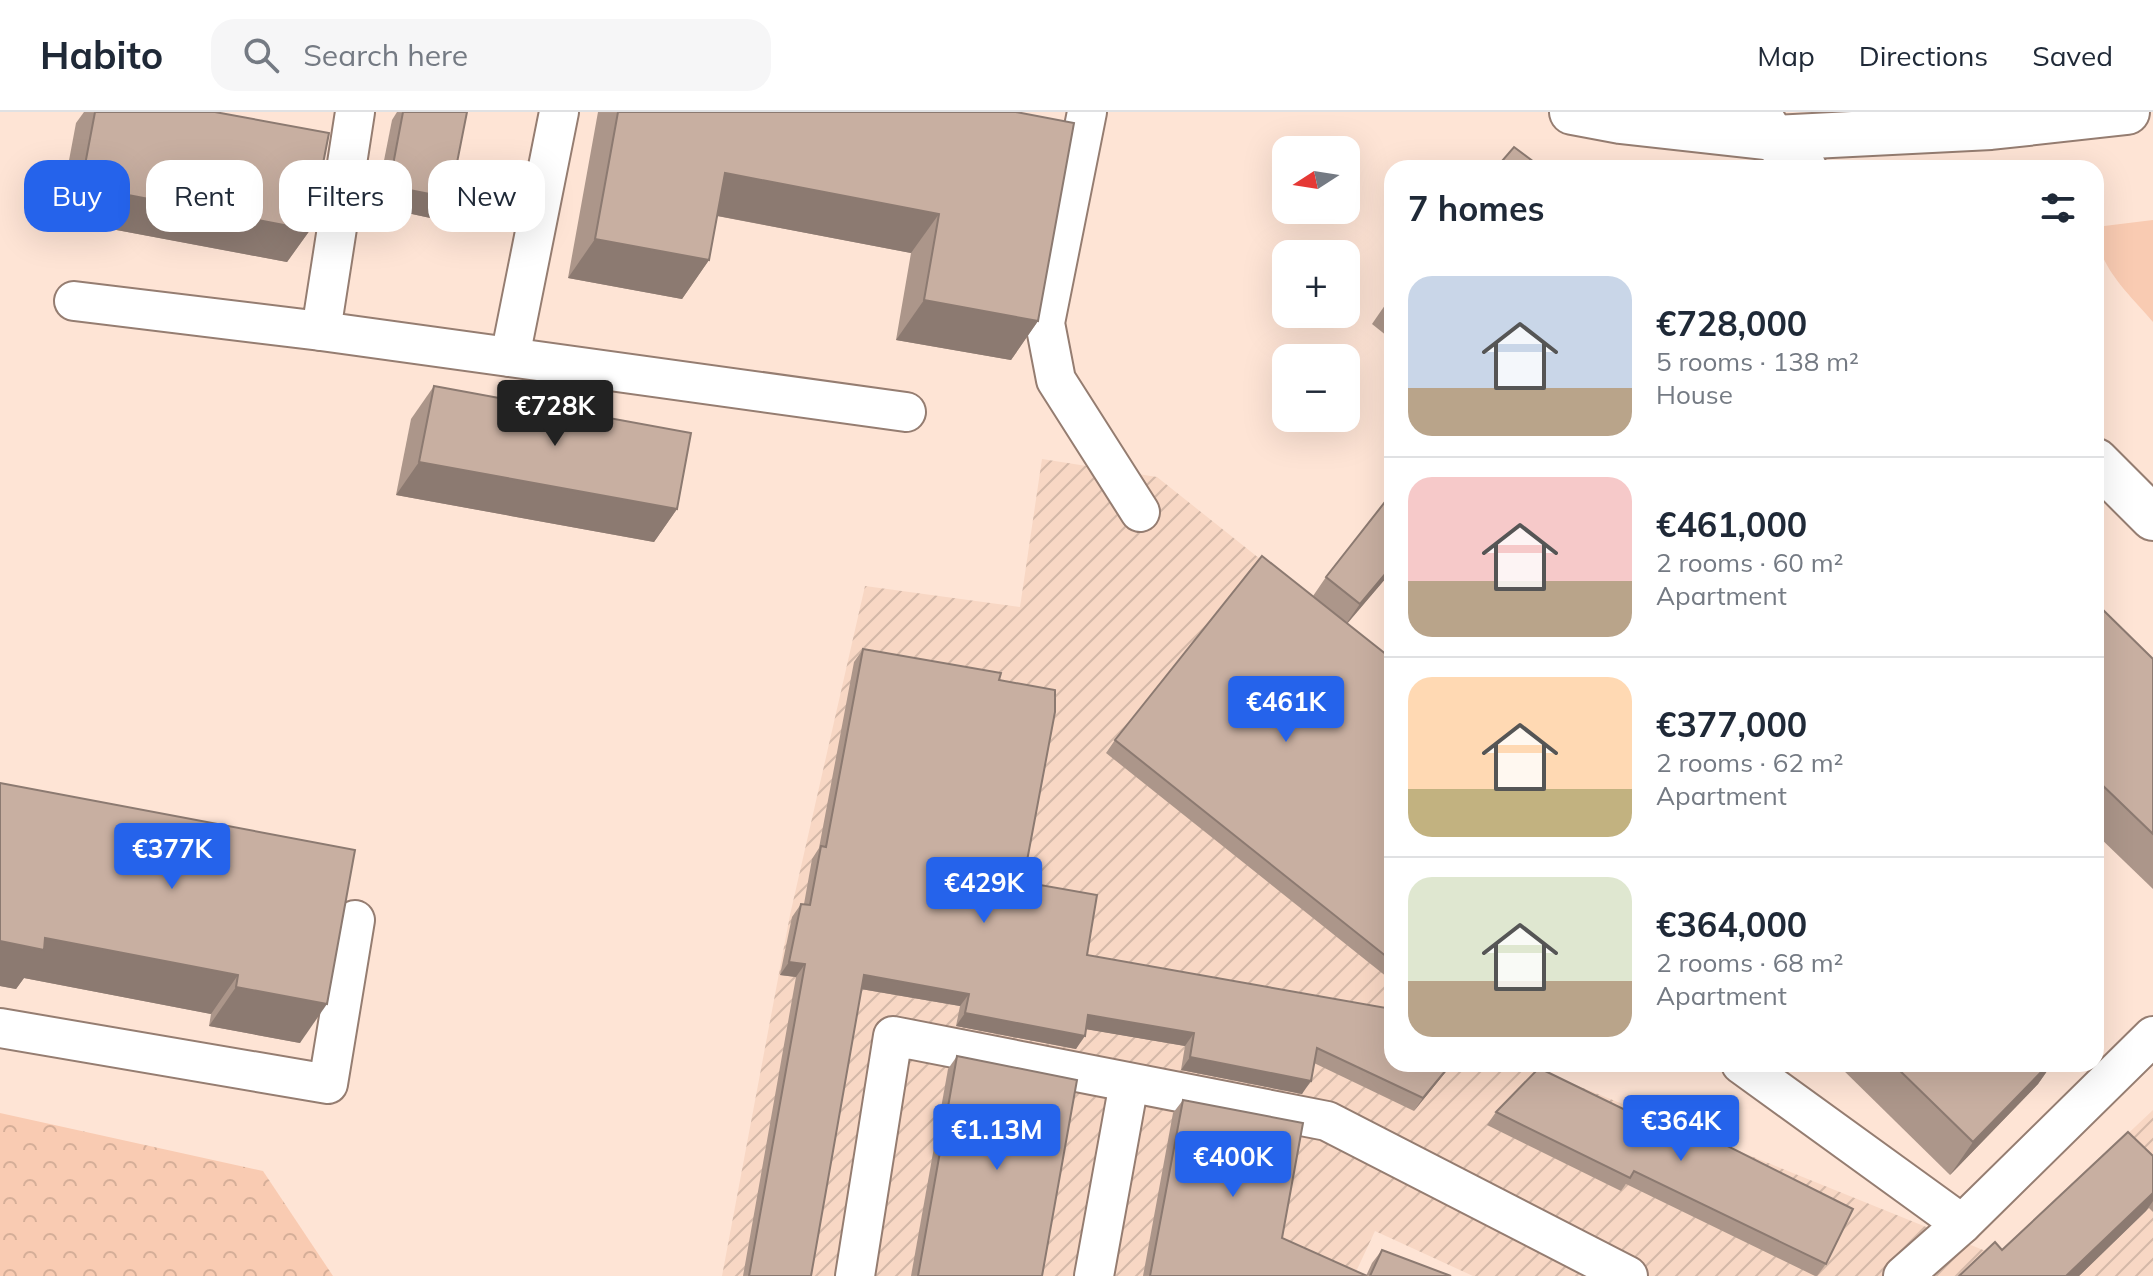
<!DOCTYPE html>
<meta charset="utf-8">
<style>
:root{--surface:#fff;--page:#f6f6f7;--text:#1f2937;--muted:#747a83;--line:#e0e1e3;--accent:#2563eb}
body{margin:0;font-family:Mulish,sans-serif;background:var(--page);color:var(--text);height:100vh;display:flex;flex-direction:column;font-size:30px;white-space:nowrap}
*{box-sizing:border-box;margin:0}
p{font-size:26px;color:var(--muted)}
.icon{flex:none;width:44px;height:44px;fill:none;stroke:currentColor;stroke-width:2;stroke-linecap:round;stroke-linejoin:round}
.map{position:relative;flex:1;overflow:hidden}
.details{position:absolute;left:1384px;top:48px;width:720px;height:912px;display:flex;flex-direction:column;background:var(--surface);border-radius:24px;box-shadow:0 8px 32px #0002}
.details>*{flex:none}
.guide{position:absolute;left:24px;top:48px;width:760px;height:72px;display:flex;gap:16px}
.needle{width:52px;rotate:258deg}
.fabs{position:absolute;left:1272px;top:24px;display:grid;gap:16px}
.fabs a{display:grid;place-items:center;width:88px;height:88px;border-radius:16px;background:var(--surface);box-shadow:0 8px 32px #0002;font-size:40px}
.price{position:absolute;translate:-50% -68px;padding:0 18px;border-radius:8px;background:var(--accent);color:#fff;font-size:26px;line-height:52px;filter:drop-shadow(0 2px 4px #0008)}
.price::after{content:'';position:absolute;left:50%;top:48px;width:24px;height:18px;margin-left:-12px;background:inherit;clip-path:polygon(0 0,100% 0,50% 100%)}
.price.selected{background:#222;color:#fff}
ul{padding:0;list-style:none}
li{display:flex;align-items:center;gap:24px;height:200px;padding:0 24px}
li+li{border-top:2px solid var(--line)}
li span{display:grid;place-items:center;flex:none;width:224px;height:160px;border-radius:24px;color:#555}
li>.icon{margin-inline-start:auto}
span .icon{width:96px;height:96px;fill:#fffc;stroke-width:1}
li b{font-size:34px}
h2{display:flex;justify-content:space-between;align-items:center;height:96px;padding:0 24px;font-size:34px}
.tag{padding:0 28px;border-radius:24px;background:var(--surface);box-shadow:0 8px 32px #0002;font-size:28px;line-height:72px}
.tag.selected{background:var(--accent);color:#fff}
header{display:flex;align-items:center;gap:48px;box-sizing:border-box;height:112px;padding:0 40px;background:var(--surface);border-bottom:2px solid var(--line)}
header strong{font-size:38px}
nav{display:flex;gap:44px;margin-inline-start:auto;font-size:28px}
.search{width:560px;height:72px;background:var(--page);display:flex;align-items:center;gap:20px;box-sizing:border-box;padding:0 28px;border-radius:24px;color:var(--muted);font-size:30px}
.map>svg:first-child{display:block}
.industrial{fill:url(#industrial-furrows)}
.green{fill:#f9cbb2}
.forest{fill:url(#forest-crowns)}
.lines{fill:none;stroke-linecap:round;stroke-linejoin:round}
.lane-casing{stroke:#957d71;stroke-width:42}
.secondary-casing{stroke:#957d71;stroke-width:48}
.primary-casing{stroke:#957d71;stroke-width:48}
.lane{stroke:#fff;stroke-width:38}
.secondary{stroke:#fff;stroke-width:44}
.primary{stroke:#fff;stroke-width:44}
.wall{fill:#ac968a}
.shaded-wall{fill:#8c7a71}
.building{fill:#c8afa1;stroke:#8c7a71;stroke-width:2}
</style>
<header>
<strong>Habito</strong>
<div class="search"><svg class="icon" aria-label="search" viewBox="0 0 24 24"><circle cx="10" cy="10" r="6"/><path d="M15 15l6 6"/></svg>Search here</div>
<nav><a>Map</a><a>Directions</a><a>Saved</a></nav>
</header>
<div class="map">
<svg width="2153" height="1164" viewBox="0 0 2153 1164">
<defs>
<pattern id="industrial-furrows" width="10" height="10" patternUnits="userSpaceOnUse" patternTransform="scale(2)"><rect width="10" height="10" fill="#f8d7c4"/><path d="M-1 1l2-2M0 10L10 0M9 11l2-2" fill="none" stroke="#d4b8a8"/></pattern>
<pattern id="forest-crowns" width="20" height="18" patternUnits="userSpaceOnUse" patternTransform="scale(2)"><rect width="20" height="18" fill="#f9cbb2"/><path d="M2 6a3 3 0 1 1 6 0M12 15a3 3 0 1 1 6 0" fill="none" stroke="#d5ae98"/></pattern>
</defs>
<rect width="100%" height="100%" fill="#fee4d5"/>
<polygon class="industrial" points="1042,347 1157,365 1392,552 1392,952 1524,952 1998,1144 2153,998 2153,1164 1473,1164 1375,1119 1354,1164 722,1164 790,803 865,474 1020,495"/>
<path class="green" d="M2153 108V210C2129 182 2096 153 2096 115Z"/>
<polygon class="forest" points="0,1001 263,1059 333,1164 0,1164"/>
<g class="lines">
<g class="lane-casing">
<g id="lane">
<polyline points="1087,0 1045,211 1056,268 1140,400"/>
<polyline points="74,189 321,219 355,0"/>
<polyline points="321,219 906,300"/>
<polyline points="510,245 559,0"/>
<polyline points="0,916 328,972 355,808"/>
<polyline points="1741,952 1962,1112 2153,924"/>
<polyline points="855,1164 893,924 1327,1009 1628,1164"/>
<polyline points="1094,1164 1129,971"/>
<polyline points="1903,1164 1962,1112"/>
</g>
</g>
<g class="secondary-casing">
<g id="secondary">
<polyline points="1757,0 1773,26 1804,56"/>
<polyline points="2096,349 2153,406"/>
</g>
</g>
<g class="primary-casing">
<polyline id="primary" points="1572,0 1620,9 1773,26 1991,15 2127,0"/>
</g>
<use href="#lane" class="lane"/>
<use href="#secondary" class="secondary"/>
<use href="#primary" class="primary"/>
</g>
<g class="wall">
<polygon points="84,0 215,0 310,118 287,150 58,107 76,11"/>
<polygon points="397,0 467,0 435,107 375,94 392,8"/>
<polygon points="598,0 1016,0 1038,209 1011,248 896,228 911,141 717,104 709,148 682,187 568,166"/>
<polygon points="1392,183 1392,228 1372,212"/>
<polygon points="434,274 677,397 654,430 396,383 411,307"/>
<polygon points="1392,381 1392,459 1347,511 1392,547 1392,869 1106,641 1115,628 1313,484 1326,465"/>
<polygon points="2096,491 2153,547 2153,777 2096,722"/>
<polygon points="863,537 999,568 1023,770 1087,843 1452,952 1414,999 1314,951 1302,982 1181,958 1185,934 1086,917 1076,937 956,914 960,894 861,877 811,1164 743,1164 796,865 780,863 792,805 801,792 804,792 812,747 819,736 854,550"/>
<polygon points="355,738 300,931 209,914 211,902 24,866 16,877 0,874"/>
<polygon points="957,944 1042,1164 911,1164 948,957"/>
<polygon points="1837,952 2052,952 2038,972 1950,1063"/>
<polygon points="1183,988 1282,1126 1366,1164 1372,1151 1382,1138 1451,1164 1143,1164 1173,1001"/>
<polygon points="1496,1000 1654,1012 1662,1001 1826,1152 1817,1164 1815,1164 1626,1072 1621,1079 1487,1013"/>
<polygon points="2153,1044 2153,1100 2149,1096 2079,1164 1959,1164 2002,1138"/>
</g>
<g class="shaded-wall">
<polygon points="725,61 939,102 911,141 697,100"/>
<polygon points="81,74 310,118 287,150 58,107"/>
<polygon points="389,74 450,86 435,107 375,94"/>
<polygon points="595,127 709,148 682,187 568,166"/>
<polygon points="924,188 1038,209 1011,248 896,228"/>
<polygon points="419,350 677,397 654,430 396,383"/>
<polygon points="1392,454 1392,459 1341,519 1360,492"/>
<polygon points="45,826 238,863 211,902 24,866 16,877 0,874 0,829"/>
<polygon points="789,850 805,852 796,865 780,863"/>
<polygon points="864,863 969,882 960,894 855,876"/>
<polygon points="236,875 327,892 300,931 209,914"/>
<polygon points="965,901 1085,924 1076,937 956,914"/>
<polygon points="1088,903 1194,921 1185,934 1079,916"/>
<polygon points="1190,945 1311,969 1302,982 1181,958"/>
<polygon points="1451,952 1452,952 1414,999 1423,986"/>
<polygon points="2049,952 2052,952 2038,972 1950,1063 1973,1030"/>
<polygon points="2153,1081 2153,1089 2146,1099 2079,1164 2066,1164"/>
</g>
<g class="building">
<polygon points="95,0 215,0 329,21 310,118 81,74"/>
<polygon points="403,0 467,0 450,86 389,74"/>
<polygon points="618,0 1016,0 1074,11 1038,209 924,188 939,102 725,61 709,148 595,127"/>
<polygon points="1514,35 1542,56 1496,56"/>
<polygon points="434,274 691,321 677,397 419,350"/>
<polygon points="1392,381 1392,454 1360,492 1326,465"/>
<polygon points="1262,444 1392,547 1392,849 1115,628"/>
<polygon points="2096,491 2153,547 2153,722 2096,667"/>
<polygon points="863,537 1001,561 999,568 1055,578 1055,600 1023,770 1097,783 1087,843 1392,897 1392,952 1451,952 1423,986 1317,936 1311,969 1190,945 1194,921 1088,903 1085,924 965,901 969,882 864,863 811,1164 749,1164 805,852 789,850 801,792 810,793 821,734 826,735"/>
<polygon points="0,671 355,738 327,892 236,875 238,863 45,826 44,838 0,829"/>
<polygon points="957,944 1077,968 1042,1164 918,1164"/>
<polygon points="1893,952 2049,952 1973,1030"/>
<polygon points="1539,956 1656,1013 1662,1001 1853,1097 1826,1152 1634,1059 1630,1066 1496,1000"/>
<polygon points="1183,988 1303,1011 1282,1126 1367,1164 1150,1164"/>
<polygon points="2128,1020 2153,1044 2153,1081 2066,1164 1959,1164 1995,1130 2002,1138"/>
<polygon points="1382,1138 1451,1164 1370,1164"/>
</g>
</svg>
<div class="fabs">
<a><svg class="needle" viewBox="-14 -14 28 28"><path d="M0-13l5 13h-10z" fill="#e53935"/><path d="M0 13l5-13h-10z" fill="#747a83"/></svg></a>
<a>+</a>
<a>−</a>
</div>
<b class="price selected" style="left:555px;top:336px">€728K</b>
<b class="price" style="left:1286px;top:632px">€461K</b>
<b class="price" style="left:172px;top:779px">€377K</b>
<b class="price" style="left:984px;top:813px">€429K</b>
<b class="price" style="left:1681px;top:1051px">€364K</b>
<b class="price" style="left:997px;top:1060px">€1.13M</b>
<b class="price" style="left:1233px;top:1087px">€400K</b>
<div class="guide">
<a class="tag selected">Buy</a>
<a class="tag">Rent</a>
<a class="tag">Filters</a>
<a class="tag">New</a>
</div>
<section class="details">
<h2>7 homes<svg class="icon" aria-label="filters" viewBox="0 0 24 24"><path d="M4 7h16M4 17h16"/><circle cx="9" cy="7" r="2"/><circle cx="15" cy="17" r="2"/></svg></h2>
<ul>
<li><span style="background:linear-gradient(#c9d6e8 70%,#b9a48a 0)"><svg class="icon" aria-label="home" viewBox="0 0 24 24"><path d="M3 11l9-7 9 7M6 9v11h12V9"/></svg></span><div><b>€728,000</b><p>5 rooms · 138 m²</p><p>House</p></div></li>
<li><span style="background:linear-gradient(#f6c9c9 65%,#b9a48a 0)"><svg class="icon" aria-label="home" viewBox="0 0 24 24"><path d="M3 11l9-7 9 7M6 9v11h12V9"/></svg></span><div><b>€461,000</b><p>2 rooms · 60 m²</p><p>Apartment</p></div></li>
<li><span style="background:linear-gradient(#ffd9b3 70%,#c2b280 0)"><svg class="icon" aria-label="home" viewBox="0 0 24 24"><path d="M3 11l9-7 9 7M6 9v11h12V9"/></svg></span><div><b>€377,000</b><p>2 rooms · 62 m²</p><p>Apartment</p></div></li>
<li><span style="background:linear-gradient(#dfe7d0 65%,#b9a48a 0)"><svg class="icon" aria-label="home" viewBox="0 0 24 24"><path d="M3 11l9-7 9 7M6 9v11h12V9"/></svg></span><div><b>€364,000</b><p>2 rooms · 68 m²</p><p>Apartment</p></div></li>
</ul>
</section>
</div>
